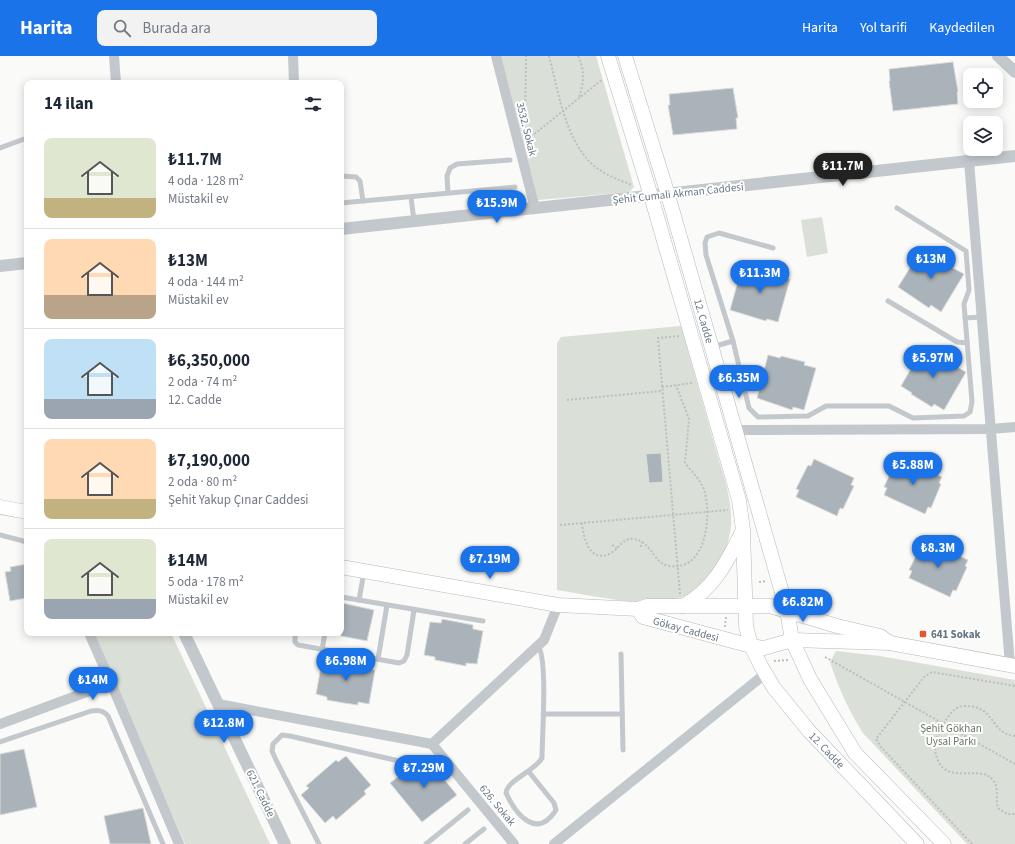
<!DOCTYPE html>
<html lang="tr">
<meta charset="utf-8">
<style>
:root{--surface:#fff;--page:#f2f2f3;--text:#1f2937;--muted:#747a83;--line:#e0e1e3;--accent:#1a73e8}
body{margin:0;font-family:"Source Sans 3",sans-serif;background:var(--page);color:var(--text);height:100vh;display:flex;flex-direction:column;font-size:15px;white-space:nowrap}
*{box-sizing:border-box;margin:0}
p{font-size:13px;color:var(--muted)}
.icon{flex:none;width:22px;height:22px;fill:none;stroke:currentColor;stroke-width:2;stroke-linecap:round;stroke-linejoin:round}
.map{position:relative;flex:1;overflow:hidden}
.drawer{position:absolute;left:24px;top:24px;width:320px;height:556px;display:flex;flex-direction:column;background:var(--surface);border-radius:8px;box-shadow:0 2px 10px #0003}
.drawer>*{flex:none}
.tools{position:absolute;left:963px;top:12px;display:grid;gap:8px}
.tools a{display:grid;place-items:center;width:40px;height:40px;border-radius:8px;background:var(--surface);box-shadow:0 2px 10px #0003;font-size:20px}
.price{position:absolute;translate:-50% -34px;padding:0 9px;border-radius:14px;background:var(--accent);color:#fff;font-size:13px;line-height:26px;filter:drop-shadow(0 1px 2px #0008)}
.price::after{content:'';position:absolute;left:50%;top:24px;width:12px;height:9px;margin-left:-6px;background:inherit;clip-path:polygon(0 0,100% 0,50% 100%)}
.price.selected{background:#222;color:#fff}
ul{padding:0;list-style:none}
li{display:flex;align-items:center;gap:12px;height:100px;padding:0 20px}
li+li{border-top:1px solid var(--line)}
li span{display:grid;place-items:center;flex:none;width:112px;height:80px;border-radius:8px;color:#555}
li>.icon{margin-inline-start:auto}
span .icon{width:48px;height:48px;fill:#fffc;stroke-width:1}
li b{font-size:17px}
h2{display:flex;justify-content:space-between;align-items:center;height:48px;padding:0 20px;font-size:17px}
header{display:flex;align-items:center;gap:24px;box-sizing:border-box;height:56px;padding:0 20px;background:var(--accent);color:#fff}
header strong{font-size:19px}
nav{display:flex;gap:22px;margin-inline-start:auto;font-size:14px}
.search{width:280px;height:36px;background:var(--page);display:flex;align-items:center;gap:10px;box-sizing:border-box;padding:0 14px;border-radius:8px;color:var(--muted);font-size:15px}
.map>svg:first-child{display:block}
.green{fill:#dadfd7}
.building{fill:#aab3b9;stroke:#dcdcda}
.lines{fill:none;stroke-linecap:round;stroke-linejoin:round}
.secondary-casing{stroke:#b3babf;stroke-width:15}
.path{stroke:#bbbfc2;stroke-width:2;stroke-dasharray:2 2;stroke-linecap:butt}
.service{stroke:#c3c8cc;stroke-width:5}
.minor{stroke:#c3c8cc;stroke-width:10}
.tertiary{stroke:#c3c8cc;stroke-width:12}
.secondary{stroke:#fff;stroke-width:14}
.poi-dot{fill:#e4572e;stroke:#fff;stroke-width:1.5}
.labels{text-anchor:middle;stroke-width:4;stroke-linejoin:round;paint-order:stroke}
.street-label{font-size:11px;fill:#657683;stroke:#fff}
.poi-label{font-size:11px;font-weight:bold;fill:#657683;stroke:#fff;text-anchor:start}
.park-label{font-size:11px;fill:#687a64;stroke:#fff}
</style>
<header>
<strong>Harita</strong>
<div class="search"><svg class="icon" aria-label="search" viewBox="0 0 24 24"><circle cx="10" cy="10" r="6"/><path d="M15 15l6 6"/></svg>Burada ara</div>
<nav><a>Harita</a><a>Yol tarifi</a><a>Kaydedilen</a></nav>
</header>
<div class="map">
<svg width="1015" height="788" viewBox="0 0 1015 788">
<rect width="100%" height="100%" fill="#fafaf8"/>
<g class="green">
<polygon points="501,0 596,0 634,131 629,136 538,144"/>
<polygon points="822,161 828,197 807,201 801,164"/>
<path d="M681 270C692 309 703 348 714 387 721 413 733 442 731 470 728 497 711 534 683 541 642 553 598 540 557 534V287L561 281Z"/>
<polygon points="93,577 171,577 270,788 185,788"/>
<path d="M836 595 880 600 1015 624V788H967L863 677C849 655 838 631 830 606Z"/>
</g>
<g class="building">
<polygon points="953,6 958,36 957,36 958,48 893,55 889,25 890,25 889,13"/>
<polygon points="733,32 738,62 736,62 737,73 673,79 668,49 670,49 669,38"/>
<polygon points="922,193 932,199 933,197 955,210 953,212 964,218 941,256 931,249 929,252 898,231"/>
<polygon points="742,211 754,214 755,211 779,218 778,220 790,223 778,266 767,263 766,265 730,254"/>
<polygon points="923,292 934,298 935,296 957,308 955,310 966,316 944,354 934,348 932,351 911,338 912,337 901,330"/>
<polygon points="768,299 780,302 781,300 805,306 804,309 816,312 804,354 793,351 792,354 757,342"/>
<polygon points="661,397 663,426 649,427 646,398"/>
<polygon points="901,402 942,421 939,427 941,428 931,452 928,451 925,458 884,439 887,432 884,431 895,407 898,408"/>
<polygon points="814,403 854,422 851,429 854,430 843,453 840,452 837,460 796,441 799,434 796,433 808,409 811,410"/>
<polygon points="927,485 968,504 965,510 967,511 956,535 953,534 950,541 909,522 912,515 909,514 921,490 924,491"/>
<polygon points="27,508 27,542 10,545 5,516 11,515 10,511"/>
<polygon points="342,547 374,554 367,585 341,580"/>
<polygon points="442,563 473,569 473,573 483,575 477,608 466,607 466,610 435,604 435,601 424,599 430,566 441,567"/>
<polygon points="333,603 365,609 365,612 375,614 369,648 358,646 358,649 344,647 327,644 327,641 316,638 322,605 333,607"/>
<polygon points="24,693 37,751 0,759 0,698"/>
<polygon points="346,700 371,729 364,735 366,738 336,764 333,760 325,767 301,739 309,732 306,730 336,704 338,706"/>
<polygon points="425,700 457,739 422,766 390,727"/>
<polygon points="143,752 151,788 110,788 104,760"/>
</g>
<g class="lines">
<g class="secondary-casing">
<g id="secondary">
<polyline points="608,0 651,140 739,444 743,474 746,570 751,590 761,610 774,632 809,675 917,788"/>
<polyline points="625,0 668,139 787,554 792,584 810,623 855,697 944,788"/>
<polyline points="0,451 27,456"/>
<polyline points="341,511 558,549 638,553 647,550 770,550 837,570 880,580 890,587"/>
<path d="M683 550C714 533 727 506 742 476"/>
<polyline points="638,553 643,561 751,590 764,592 792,584 890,587 1015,610"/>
</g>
</g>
<g class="path">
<path d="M549 0C558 34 564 76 587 103 598 116 616 123 632 129"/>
<path d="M578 0C585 14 584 27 579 41"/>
<polyline points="525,69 526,0"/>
<polyline points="528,83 603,23"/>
<polyline points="679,280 658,282 680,538"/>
<polyline points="662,331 692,327"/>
<polyline points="567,344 661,335"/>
<path d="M582 467C583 480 589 507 609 498 619 494 622 481 634 483 652 486 653 507 669 510 707 516 712 459 704 434 700 423 692 416 685 407L689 363 676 329"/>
<polyline points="560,469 728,454"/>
<polyline points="612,489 617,492"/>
<polyline points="641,491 642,486"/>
<polyline points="759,526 766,525"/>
<polyline points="725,571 726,561"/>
<polyline points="825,601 1015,708"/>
<polyline points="774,605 788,604"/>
<path d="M1015 680C990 678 996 650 966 650 955 650 951 657 945 665 938 677 932 688 937 702 947 730 979 708 992 723 1000 731 995 743 998 752L1007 758H1015"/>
<polyline points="972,788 881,691 876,683 924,621 932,616 1015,630"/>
</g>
<g class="service">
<polyline points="0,92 27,82"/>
<polyline points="341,120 356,121 360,125 363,145"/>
<polyline points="448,137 447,120 450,112 457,108 510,104"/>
<polyline points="411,141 414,165"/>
<polyline points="341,147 515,131"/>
<polyline points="773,192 719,177 707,181 705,187 706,199 733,285 749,352 758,361 808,360 826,350 889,350 913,362 964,360 970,356 972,346 964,248 969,234 966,195 897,152"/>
<polyline points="888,245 957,286 967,287"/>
<polyline points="965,262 982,261"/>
<polyline points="712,291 733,285"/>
<polyline points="0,479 27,486"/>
<polyline points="341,541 483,565"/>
<polyline points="359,544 364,516"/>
<polyline points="295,577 295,586 298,589 399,607 404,605 407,599 414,554"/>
<polyline points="322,594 325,577"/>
<polyline points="621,598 623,694"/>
<polyline points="378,603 387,549"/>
<polyline points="543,658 622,658"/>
<path d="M0 686 91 655C98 654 103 654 108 660L163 788"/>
<path d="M529 716 554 747 556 754C537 784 516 759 506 737 507 724 535 715 542 702 542 682 548 602 538 590"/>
<polyline points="319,788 276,704 272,695 273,688 282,679 290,680 399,705"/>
<polyline points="426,788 468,754"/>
<polyline points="465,788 484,773"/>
</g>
<g class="minor">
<polyline points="114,0 116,27"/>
<polyline points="293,0 294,27"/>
<polyline points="496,0 535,152"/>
<polyline points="969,105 1010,609"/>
<polyline points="735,374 991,373 1015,371"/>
<polyline points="111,627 179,788"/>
<polyline points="218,648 432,688 544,584 558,549"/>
<polyline points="0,668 111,627 89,577"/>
<polyline points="432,688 514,788"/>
<polyline points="554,788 765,618"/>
</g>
<g class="tertiary">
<polyline points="998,0 1015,16"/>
<polyline points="341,173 1015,100"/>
<polyline points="0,210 27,207"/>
<polyline points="184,577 285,788"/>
</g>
<use href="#secondary" class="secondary"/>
</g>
<rect class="poi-dot" x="919" y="574" width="8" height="8" rx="2"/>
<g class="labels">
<g class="street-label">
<text transform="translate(527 73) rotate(76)" y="4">3532. Sokak</text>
<text transform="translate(678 137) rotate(-6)" y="4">Şehit Cumali Akman Caddesi</text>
<text transform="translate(704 265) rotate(74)" y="4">12. Cadde</text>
<text transform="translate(686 573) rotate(15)" y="4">Gökay Caddesi</text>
<text transform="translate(827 694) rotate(46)" y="4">12. Cadde</text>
<text transform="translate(261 737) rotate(64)" y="4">621. Cadde</text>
<text transform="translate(498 749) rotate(50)" y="4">626. Sokak</text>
</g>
<g class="poi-label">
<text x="931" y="582">641 Sokak</text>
</g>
<g class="park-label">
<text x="951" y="676">Şehit Gökhan<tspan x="951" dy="13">Uysal Parkı</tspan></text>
</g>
</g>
</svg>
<div class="tools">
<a><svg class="icon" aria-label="locate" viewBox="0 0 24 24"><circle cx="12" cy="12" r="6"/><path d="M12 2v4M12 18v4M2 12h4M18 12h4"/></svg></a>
<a><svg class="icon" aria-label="layers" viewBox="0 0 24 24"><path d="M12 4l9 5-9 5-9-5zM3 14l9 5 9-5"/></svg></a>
</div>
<b class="price selected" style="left:843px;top:131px">₺11.7M</b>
<b class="price" style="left:497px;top:168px">₺15.9M</b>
<b class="price" style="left:931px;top:224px">₺13M</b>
<b class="price" style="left:760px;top:238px">₺11.3M</b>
<b class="price" style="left:933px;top:323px">₺5.97M</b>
<b class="price" style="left:739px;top:343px">₺6.35M</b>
<b class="price" style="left:913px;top:430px">₺5.88M</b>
<b class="price" style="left:938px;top:513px">₺8.3M</b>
<b class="price" style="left:490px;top:524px">₺7.19M</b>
<b class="price" style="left:803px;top:567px">₺6.82M</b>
<b class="price" style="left:346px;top:626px">₺6.98M</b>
<b class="price" style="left:93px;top:645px">₺14M</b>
<b class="price" style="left:224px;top:688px">₺12.8M</b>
<b class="price" style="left:424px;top:733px">₺7.29M</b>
<section class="drawer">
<h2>14 ilan<svg class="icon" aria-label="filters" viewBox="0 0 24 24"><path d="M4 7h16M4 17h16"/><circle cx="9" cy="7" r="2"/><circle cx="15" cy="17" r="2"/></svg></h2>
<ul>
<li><span style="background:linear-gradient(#dfe7d0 75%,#c2b280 0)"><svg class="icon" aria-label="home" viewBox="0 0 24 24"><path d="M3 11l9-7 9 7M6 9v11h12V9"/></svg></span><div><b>₺11.7M</b><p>4 oda · 128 m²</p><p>Müstakil ev</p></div></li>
<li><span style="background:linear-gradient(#ffd9b3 70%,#b9a48a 0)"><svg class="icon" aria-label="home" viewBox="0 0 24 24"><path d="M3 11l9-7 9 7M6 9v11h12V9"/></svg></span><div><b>₺13M</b><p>4 oda · 144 m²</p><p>Müstakil ev</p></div></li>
<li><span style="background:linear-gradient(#bfe0f5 75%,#9aa5b1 0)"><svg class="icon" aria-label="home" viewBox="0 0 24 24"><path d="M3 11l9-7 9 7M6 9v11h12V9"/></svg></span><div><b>₺6,350,000</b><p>2 oda · 74 m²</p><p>12. Cadde</p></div></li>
<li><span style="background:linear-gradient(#ffd9b3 75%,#c2b280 0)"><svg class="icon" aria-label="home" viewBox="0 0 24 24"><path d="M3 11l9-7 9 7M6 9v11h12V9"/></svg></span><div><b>₺7,190,000</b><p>2 oda · 80 m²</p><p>Şehit Yakup Çınar Caddesi</p></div></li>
<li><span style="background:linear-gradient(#dfe7d0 75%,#9aa5b1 0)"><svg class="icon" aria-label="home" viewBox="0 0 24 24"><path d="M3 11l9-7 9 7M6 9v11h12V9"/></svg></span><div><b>₺14M</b><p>5 oda · 178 m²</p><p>Müstakil ev</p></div></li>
</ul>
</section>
</div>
